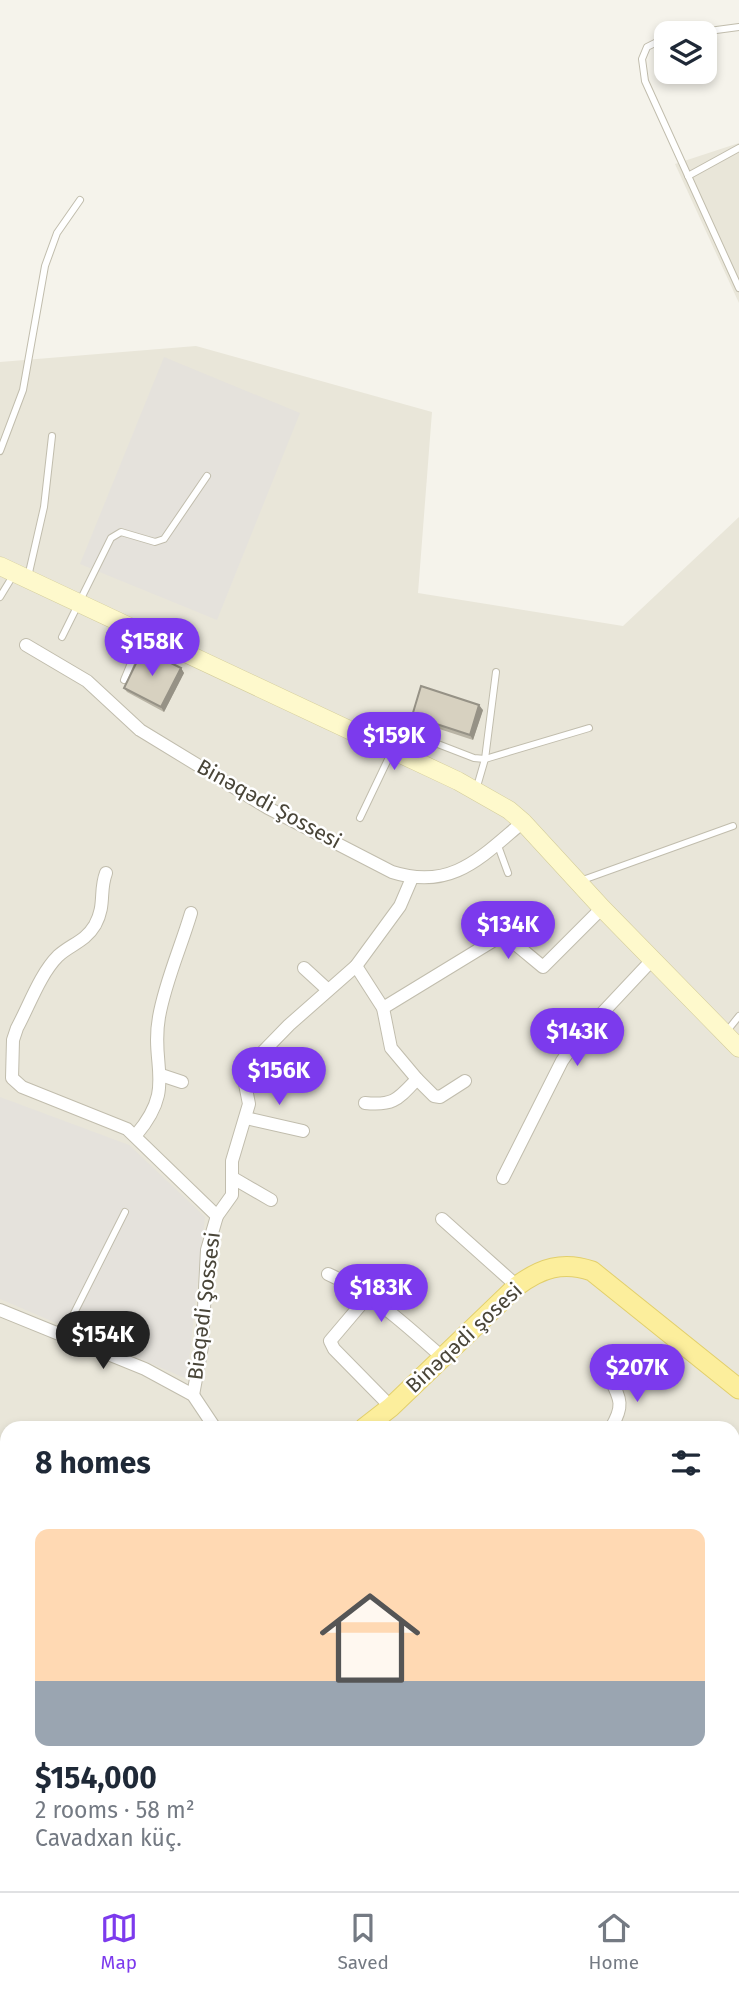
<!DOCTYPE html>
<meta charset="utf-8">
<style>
:root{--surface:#fff;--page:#f2f2f3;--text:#1f2937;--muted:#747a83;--line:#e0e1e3;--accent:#7c3aed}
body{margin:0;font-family:"Fira Sans",sans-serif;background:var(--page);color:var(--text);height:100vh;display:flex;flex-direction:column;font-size:26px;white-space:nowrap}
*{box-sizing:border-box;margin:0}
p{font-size:23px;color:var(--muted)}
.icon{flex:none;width:38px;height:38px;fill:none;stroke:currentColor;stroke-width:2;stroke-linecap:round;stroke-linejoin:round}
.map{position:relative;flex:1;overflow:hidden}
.sheet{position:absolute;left:0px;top:1421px;width:740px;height:471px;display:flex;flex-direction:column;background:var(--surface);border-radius:21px 21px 0 0;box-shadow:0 4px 10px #0003}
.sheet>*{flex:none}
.fabs{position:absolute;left:654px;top:21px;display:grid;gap:14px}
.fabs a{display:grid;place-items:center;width:63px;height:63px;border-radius:14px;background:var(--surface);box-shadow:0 4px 10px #0003;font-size:35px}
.price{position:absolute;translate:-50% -60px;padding:0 16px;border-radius:24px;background:var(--accent);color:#fff;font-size:23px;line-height:46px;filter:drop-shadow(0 2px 4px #0008)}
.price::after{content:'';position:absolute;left:50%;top:42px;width:21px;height:16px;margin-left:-10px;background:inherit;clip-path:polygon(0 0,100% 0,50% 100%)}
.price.selected{background:#222;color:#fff}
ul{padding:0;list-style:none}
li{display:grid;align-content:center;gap:14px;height:371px;padding:0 35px}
li span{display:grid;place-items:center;height:217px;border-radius:14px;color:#555}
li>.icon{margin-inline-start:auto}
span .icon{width:126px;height:126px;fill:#fffc;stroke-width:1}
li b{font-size:30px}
h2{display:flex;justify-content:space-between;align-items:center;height:84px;padding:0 35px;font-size:30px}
.tabs{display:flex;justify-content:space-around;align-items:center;height:98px;border-top:2px solid var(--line);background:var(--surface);font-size:19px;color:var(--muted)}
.tabs a{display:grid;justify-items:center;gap:4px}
.tabs .selected{color:var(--accent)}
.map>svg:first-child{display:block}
.residential{fill:#e9e6d9;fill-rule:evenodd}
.industrial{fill:#e5e2dc}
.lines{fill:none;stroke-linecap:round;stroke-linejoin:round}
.lane-casing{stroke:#c1bdad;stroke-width:8}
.street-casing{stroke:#c1bdad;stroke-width:14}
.secondary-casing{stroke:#d4cd9b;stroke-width:19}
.primary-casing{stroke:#e2cf6b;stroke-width:21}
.lane{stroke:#fff;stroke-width:6}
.street{stroke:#fff;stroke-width:12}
.secondary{stroke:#fef9cc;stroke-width:18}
.primary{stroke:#fcee9c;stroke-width:19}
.wall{fill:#b9b4a5}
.shaded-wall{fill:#969286}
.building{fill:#d7d1c0;stroke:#969286;stroke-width:2}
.labels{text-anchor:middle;stroke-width:5;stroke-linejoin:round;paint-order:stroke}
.street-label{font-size:21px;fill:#494538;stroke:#fff}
</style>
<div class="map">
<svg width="739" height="1891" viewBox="0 0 739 1891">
<rect width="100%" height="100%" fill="#f5f3eb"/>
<g class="residential">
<polygon points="739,143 739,303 675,164"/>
<path d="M196 346 432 412 418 593 623 626 739 517V1891H0V362ZM7 1428H733V1885H7Z"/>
</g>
<g class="industrial">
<polygon points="164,357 300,413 217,620 80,564"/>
<polygon points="0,1097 129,1145 205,1217 187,1379 0,1299"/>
</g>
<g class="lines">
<g class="lane-casing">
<g id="lane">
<polyline points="694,33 739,27"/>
<polyline points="667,37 647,47 642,59 645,81 739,288"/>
<polyline points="688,176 739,148"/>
<polyline points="0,451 23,390 45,266 57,233 80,200"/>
<polyline points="28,577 44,507 52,436"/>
<polyline points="0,597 14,574"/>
<polyline points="62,637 111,538 121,532 155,542 164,539 207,476"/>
<polyline points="124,680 143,634"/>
<polyline points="417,736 474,758 485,759 589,728"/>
<polyline points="476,790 485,759 496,672"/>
<polyline points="360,818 391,753"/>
<polyline points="497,843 508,873"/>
<polyline points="580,881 733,826"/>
<polyline points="727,1031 739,1016"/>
<polyline points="63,1335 125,1212"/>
<polyline points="0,1740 7,1731"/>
</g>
</g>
<g class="street-casing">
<g id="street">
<path d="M26 645 87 681 140 730 268 808 392 872C452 891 481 857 523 822"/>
<path d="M106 873C99 891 106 905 95 925 85 942 71 944 58 956 40 974 29 1006 17 1028L13 1040 12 1078 22 1087 127 1129 217 1216"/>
<polyline points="356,966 383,1008 391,1048 417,1079 434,1096 440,1097 465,1081"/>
<polyline points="304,968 328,990"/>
<polyline points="383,1008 501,936 507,937 543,967 602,908"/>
<polyline points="161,1075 182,1082"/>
<path d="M365 1103C394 1106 398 1099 417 1079"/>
<polyline points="246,1118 303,1131"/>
<path d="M136 1135C177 1087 150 1067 159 1017 165 982 181 947 191 913"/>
<polyline points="233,1178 271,1200"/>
<polyline points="503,1178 562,1061 576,1041 652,960"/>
<polyline points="442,1219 517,1286"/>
<path d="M328 1274C373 1294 406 1325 443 1358"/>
<polyline points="369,1295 330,1341 334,1349 391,1407"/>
<polyline points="0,1310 145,1369 193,1395 215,1428"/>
<path d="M610 1378C621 1400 624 1406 611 1428"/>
<polyline points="193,1395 202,1347 207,1250 217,1216 232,1195 232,1161 249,1104 245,1084 247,1073 252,1063 289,1025 356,966 400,906 412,878"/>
<polyline points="0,1528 7,1532"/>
<polyline points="0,1870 7,1865"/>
<polyline points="693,1885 702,1891"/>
<polyline points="346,1891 351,1885"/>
</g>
</g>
<g class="secondary-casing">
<g id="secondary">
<polyline points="0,566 458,781 509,810 523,822 602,908 739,1048"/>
<polyline points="733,1716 739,1720"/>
</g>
</g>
<g class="primary-casing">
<g id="primary">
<path d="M364 1428 391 1407 517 1286C541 1268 563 1261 592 1271L739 1389"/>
<polyline points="0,1624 7,1618"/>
<polyline points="733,1665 739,1658"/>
<polyline points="0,1681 7,1688"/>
<polyline points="220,1885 227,1891"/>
<polyline points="649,1885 650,1891"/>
</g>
</g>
<use href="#lane" class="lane"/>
<use href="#street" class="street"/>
<use href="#secondary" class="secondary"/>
<use href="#primary" class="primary"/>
</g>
<g class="wall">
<polygon points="181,668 184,673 164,712 127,692 124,688"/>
<polygon points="483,710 473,740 415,721 412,716"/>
</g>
<g class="shaded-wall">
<polygon points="181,668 184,673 164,712 161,707"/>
<polygon points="479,705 483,710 473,740 470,735"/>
</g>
<g class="building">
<polygon points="143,649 181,668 161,707 124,688"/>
<polygon points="421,686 479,705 470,735 412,716"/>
</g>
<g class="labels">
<g class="street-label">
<text transform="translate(269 804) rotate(29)" y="7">Binəqədi Şossesi</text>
<text transform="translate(204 1306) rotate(-83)" y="7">Biəqədi Şossesi</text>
<text transform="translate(464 1338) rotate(-43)" y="7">Binəqədi şosesi</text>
</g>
</g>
</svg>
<div class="fabs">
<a><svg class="icon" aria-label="layers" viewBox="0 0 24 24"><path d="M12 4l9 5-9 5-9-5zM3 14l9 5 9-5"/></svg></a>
</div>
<b class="price" style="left:152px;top:678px">$158K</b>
<b class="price" style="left:394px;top:772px">$159K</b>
<b class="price" style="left:508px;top:961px">$134K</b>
<b class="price" style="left:577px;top:1068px">$143K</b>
<b class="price" style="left:279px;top:1107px">$156K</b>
<b class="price" style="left:381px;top:1324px">$183K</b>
<b class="price selected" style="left:103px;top:1371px">$154K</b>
<b class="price" style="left:637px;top:1404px">$207K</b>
<section class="sheet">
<h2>8 homes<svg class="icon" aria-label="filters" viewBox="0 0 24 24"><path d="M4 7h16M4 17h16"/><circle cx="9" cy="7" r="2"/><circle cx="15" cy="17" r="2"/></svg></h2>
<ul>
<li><span style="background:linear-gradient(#ffd9b3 70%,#9aa5b1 0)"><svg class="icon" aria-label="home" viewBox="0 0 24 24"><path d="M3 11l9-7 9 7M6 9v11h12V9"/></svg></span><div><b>$154,000</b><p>2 rooms · 58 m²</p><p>Cavadxan küç.</p></div></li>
</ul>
</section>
</div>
<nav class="tabs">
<a class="selected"><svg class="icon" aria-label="map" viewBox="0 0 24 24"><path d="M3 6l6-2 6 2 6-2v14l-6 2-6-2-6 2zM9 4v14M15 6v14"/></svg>Map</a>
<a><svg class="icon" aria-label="saved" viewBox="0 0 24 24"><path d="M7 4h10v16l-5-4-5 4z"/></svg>Saved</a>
<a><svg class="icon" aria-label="home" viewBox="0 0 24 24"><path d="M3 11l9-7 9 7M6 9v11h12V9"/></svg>Home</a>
</nav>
